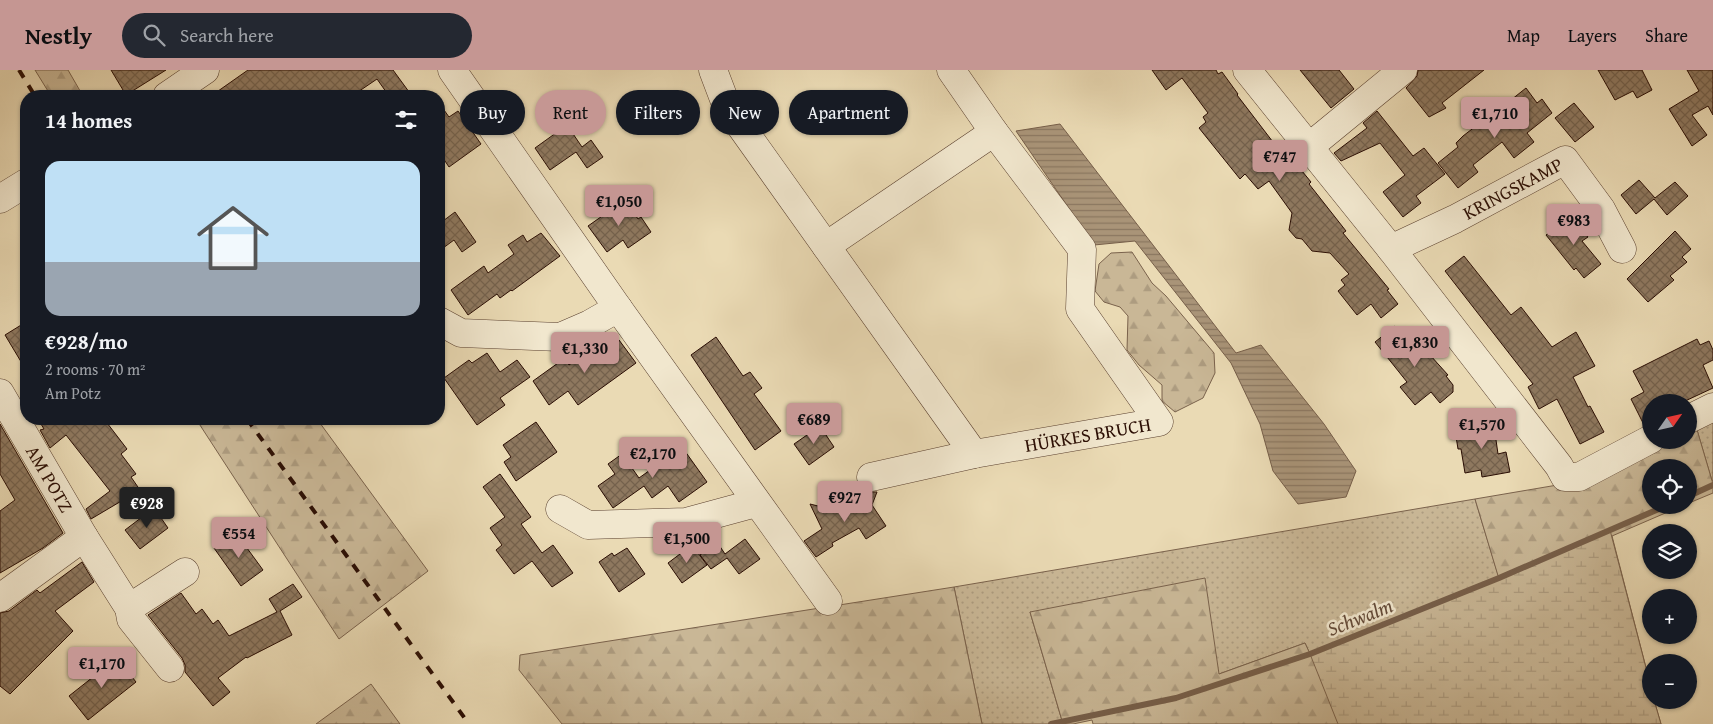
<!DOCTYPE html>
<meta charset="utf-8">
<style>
:root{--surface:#171b24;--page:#242831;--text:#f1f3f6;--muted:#9ea1a6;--line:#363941;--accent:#c59692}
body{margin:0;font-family:"Gentium Book Plus",serif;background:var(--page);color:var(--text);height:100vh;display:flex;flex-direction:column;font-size:19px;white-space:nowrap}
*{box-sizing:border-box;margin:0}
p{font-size:16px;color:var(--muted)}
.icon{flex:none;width:28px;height:28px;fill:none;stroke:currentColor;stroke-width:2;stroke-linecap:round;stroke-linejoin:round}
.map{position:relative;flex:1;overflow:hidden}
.panel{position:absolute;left:20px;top:20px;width:425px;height:335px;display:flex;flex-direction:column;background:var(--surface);border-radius:20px;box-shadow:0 1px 4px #0004}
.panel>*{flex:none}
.hud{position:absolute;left:460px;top:20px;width:475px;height:45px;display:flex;gap:10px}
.needle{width:32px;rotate:56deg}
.fabs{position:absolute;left:1642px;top:324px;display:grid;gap:10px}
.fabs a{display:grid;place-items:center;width:55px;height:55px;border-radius:50%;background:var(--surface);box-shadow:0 1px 4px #0004;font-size:25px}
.price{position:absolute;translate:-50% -42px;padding:0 11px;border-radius:5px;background:var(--accent);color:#111;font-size:16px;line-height:32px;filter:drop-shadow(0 1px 2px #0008)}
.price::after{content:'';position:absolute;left:50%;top:30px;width:15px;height:11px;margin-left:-8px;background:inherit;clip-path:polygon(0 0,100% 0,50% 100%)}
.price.current{background:#222;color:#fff}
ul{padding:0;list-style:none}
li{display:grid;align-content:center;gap:10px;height:265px;padding:0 25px}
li+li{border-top:1px solid var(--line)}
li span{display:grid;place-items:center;height:155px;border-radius:15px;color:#555}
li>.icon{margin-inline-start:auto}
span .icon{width:90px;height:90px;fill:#fffc;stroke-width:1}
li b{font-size:21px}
h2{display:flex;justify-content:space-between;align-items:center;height:60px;padding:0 25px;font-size:21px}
.chip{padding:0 18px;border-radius:22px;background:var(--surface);box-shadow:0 1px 4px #0004;font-size:18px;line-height:45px}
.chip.current{background:var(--accent);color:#111}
header{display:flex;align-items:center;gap:30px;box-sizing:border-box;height:70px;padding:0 25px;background:var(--accent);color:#111}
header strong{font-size:24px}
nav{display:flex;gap:28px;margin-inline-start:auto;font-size:18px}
.search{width:350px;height:45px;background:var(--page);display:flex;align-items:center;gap:12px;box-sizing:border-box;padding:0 18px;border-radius:28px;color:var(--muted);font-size:19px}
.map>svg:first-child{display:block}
.grass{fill:url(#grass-dots);stroke:#7a624c}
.forest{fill:url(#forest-firs);stroke:#7a624c}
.wetland{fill:url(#wetland-marsh);stroke:#7a624c}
.water{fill:url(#water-rules);stroke:#765e49}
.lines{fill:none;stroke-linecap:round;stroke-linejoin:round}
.stream{stroke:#765e49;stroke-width:6}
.building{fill:url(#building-cross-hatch);stroke:#2a0d03}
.minor-casing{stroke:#5a402f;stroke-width:29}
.minor{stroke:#f1e7ce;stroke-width:28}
.rail{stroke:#2a0d03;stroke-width:4;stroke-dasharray:9 9;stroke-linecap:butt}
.labels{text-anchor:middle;stroke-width:5;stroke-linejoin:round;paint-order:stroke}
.street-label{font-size:19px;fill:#2a0d03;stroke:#f1e7ce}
.water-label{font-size:20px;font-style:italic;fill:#634a38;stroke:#f1e7ce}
</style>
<header>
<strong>Nestly</strong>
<div class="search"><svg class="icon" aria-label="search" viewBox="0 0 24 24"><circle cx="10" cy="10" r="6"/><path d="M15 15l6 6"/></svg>Search here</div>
<nav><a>Map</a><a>Layers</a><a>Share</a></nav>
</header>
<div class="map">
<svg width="1713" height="654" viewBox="0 0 1713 654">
<defs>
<pattern id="grass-dots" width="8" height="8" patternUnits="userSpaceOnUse" patternTransform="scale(1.25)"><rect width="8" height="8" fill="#c9b796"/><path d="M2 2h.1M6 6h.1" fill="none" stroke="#ad9c80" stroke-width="1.8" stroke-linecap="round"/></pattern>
<pattern id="forest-firs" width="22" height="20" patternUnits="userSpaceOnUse" patternTransform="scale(1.25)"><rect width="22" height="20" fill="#c9b796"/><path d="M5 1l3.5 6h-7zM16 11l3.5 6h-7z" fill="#ad9c80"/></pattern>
<pattern id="wetland-marsh" width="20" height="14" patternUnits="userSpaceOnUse" patternTransform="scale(1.25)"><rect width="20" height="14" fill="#c9b796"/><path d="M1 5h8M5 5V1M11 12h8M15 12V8" fill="none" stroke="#ad9c80"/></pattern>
<pattern id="water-rules" width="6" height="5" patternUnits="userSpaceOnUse" patternTransform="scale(1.25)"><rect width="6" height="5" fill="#a99478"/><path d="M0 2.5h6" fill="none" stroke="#8a7760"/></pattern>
<pattern id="building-cross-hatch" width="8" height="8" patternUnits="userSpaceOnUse" patternTransform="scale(1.25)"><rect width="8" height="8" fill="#8e785f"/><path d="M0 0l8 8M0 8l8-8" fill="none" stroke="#74614c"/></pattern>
</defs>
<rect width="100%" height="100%" fill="#eadab4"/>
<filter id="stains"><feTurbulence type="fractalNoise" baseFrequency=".004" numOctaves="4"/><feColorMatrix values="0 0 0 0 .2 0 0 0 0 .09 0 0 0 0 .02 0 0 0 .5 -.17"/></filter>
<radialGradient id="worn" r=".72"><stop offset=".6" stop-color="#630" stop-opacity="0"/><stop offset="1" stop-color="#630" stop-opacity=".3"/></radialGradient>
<g class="grass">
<polygon points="1713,344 1713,411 1712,411 1695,353"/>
<polygon points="1475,429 1499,508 1310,584 1305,573 1219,604 1030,542 1063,654 982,654 954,517"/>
</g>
<g class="forest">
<polygon points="35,0 68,0 83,26 51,26"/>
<polygon points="1132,182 1152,213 1166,226 1214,283 1215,303 1203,328 1175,342 1162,331 1162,315 1139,295 1127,280 1128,246 1120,237 1104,232 1095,221 1099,194 1111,183"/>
<polygon points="196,349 317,349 428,501 339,569"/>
<polygon points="1695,353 1713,414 1713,423 1689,433 1689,398 1651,398 1651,435 1684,435 1612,466 1651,617 1651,630 1654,630 1661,654 1093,654 1092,650 1073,654 1063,654 1030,542 1205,508 1219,604 1305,573 1310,584 1499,509 1475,429 1581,411 1662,370 1689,370 1689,357"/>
<polygon points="954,517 982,654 562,654 519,600 520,585"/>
<polygon points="371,614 400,654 316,654"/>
</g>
<polygon class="wetland" points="1610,460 1651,617 1651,630 1654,630 1661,654 1338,654 1310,584 1499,508"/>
<polygon class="water" points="1060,54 1236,283 1261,275 1324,354 1356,401 1346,427 1298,434 1273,401 1260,354 1231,293 1135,171 1094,175 1016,61"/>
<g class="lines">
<g class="stream">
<polyline points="1689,426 1713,415"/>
<polyline points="1051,654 1176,628 1310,584 1499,508 1668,435"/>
</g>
</g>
<g class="building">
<polygon points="111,0 166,0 126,25"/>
<polygon points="248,0 393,0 412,26 389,26 377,9 352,26 211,26"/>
<polygon points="1152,0 1216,0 1218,4 1222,2 1238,24 1237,25 1289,93 1293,90 1311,112 1309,114 1346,161 1343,163 1389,219 1387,220 1398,234 1381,248 1371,234 1357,245 1338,221 1345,215 1341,210 1349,204 1330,183 1312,181 1302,169 1296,168 1289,160 1292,143 1269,111 1258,119 1245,104 1240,109 1199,58 1206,52 1203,47 1208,43 1182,8 1166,20"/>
<polygon points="1300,0 1339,0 1354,19 1331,38"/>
<polygon points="1418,0 1484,0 1442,33 1446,38 1429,47 1406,18 1417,6"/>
<polygon points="1598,0 1642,0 1652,20 1637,28 1633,21 1615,30"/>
<polygon points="1687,0 1713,0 1713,45 1708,36 1692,45 1707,65 1692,76 1669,39 1699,21"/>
<polygon points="1526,18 1537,33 1542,29 1552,43 1527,63 1534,72 1514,88 1502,72 1473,95 1478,102 1458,118 1438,93 1458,77 1456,73 1463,66 1485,49 1495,62 1520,42 1511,30"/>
<polygon points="439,33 449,47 458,41 481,74 449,97 439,82"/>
<polygon points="1574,33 1594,57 1575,72 1555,48"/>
<polygon points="1377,41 1413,86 1424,78 1445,104 1416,126 1421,133 1403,147 1383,122 1405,105 1380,73 1341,91 1334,83 1367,58 1363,53"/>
<polygon points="567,55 582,77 591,70 603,87 587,98 576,82 550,100 535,78"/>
<polygon points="1639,110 1655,128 1675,112 1688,126 1667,145 1654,129 1636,144 1621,125"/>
<polygon points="625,130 638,149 641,147 651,162 628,178 623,170 607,182 588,156"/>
<polygon points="455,142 476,172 462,182 454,170 439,181 439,154"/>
<polygon points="1572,145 1588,167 1582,171 1601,194 1584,208 1576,198 1574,200 1546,165"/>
<polygon points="1675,161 1691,179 1682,187 1687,192 1670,206 1674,210 1648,232 1627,209"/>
<polygon points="541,163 560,186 512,221 511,220 500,228 497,224 468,245 451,220 484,196 488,203 514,184 508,175 523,165 527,172"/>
<polygon points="1464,186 1511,245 1521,237 1552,277 1576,262 1595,296 1573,307 1588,337 1590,336 1604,362 1580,374 1557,329 1539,339 1528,317 1533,314 1445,201"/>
<polygon points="26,252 26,300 5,265"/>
<polygon points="1395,256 1414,281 1421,275 1448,305 1446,306 1453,315 1453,322 1440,333 1431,322 1415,335 1400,317 1407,312 1375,272"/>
<polygon points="716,267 743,306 750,302 762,318 754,324 781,361 755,380 691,285"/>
<polygon points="1697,269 1700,275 1709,271 1713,280 1713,290 1703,295 1713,318 1683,332 1651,332 1651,353 1644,355 1631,329 1644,322 1633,301"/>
<polygon points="619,270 636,293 578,335 568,321 549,335 533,311 565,288 569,295 585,283 588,287 603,276 605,280"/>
<polygon points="487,283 500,302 517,290 530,307 500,328 505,335 477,355 444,308 469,290 472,293"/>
<polygon points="38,349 104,349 127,379 121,384 136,404 131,407 140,420 91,449 86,439 110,421 66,365 50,378 40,360 44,359"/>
<polygon points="1493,349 1498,384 1506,382 1510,402 1482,407 1481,400 1465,403 1461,379 1458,379 1455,360 1476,356 1475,352"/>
<polygon points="536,352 557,382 516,411 504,392 511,387 503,375"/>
<polygon points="0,354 63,463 43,478 0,503 0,441 15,430 0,404"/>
<polygon points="820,356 834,377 809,395 794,374"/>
<polygon points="682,377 707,412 679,432 668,416 652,428 644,416 613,438 598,416 615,404 608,394 622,384 639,408"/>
<polygon points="500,404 531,447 521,454 542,483 553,475 573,503 552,517 532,491 514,504 496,480 502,475 490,458 505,447 483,417"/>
<polygon points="866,422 877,422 872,435 886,456 866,469 859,458 832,473 833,476 816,487 804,471 822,459 810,434 826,438 832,436 833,438 858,431"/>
<polygon points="154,438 168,458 140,479 125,460"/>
<polygon points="236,463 263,500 241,516 214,478"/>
<polygon points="745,469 760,489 739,504 727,488 711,499 700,485 717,472 725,484"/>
<polygon points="692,475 707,495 682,513 668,493"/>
<polygon points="627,478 645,504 619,522 599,492 612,483 614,486"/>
<polygon points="82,492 94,512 55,541 73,561 10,624 0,616 0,543 9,541 37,520 40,523"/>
<polygon points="293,514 302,527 280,541 292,565 247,588 246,587 218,608 230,622 213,636 185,602 185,595 182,588 148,545 181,523 196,544 202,539 213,554 218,550 229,566 277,542 269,529"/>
<polygon points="117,588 136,612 88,650 69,626"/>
</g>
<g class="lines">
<g class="minor-casing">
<g id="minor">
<polyline points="452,0 618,238 828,531"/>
<polyline points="713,0 727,37 974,384"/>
<polyline points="1247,0 1391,179 1559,396 1565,407 1579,407 1651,369"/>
<polyline points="167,26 205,0"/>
<polyline points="1309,77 1403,0"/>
<polyline points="0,129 26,113"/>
<polyline points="826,176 994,62"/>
<path id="s1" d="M1391 179 1455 149 1565 90 1601 139 1622 179"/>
<polyline points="439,251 461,263 560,267 590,254 618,238"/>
<path id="s2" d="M0 323 84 467 129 538 131 549 170 598"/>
<polyline points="1689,349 1713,337"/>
<path id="s3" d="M871 407 974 384 1159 352 1080 239 1082 179 994 62 951 0"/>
<polyline points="560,439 588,455 686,452 756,433"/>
<polyline points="0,528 84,467"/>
<polyline points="129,538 185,502"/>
</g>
</g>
<use href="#minor" class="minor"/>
<g class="rail">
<polyline points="19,0 35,26"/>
<polyline points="247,349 469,654"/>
</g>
</g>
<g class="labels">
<g class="street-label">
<text dy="7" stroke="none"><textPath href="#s1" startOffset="136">KRINGSKAMP</textPath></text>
<text dy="7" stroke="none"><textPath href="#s3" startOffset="221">HÜRKES BRUCH</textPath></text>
<text dy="7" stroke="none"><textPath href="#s2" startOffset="99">AM POTZ</textPath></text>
</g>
<g class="water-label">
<text transform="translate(1360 547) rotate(-22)" y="7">Schwalm</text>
</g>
</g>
<rect width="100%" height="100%" filter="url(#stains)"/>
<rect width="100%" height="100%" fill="url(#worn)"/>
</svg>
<div class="fabs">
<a><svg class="needle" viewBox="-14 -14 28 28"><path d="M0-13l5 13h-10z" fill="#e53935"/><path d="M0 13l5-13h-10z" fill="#9ea1a6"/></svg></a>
<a><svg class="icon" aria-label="locate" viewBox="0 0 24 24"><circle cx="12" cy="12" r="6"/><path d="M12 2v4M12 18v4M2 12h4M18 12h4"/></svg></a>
<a><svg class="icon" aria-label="layers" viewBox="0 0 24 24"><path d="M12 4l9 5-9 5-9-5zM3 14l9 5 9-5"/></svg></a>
<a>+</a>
<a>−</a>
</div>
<b class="price" style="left:1495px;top:69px">€1,710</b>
<b class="price" style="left:1280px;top:112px">€747</b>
<b class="price" style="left:619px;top:157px">€1,050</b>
<b class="price" style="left:1574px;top:176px">€983</b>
<b class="price" style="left:1415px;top:298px">€1,830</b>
<b class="price" style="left:585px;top:304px">€1,330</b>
<b class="price" style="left:814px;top:375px">€689</b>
<b class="price" style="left:1482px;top:380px">€1,570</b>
<b class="price" style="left:653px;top:409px">€2,170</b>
<b class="price" style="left:845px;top:453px">€927</b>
<b class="price current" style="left:147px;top:459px">€928</b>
<b class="price" style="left:239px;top:489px">€554</b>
<b class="price" style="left:687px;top:494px">€1,500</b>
<b class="price" style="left:102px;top:619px">€1,170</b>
<div class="hud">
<a class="chip">Buy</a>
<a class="chip current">Rent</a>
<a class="chip">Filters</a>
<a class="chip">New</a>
<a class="chip">Apartment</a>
</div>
<section class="panel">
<h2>14 homes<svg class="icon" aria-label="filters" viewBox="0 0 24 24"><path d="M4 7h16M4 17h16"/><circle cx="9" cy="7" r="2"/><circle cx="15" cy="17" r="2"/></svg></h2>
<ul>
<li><span style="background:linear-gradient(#bfe0f5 65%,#9aa5b1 0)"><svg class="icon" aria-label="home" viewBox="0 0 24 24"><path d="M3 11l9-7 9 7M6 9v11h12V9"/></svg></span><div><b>€928/mo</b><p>2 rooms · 70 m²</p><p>Am Potz</p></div></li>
</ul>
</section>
</div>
